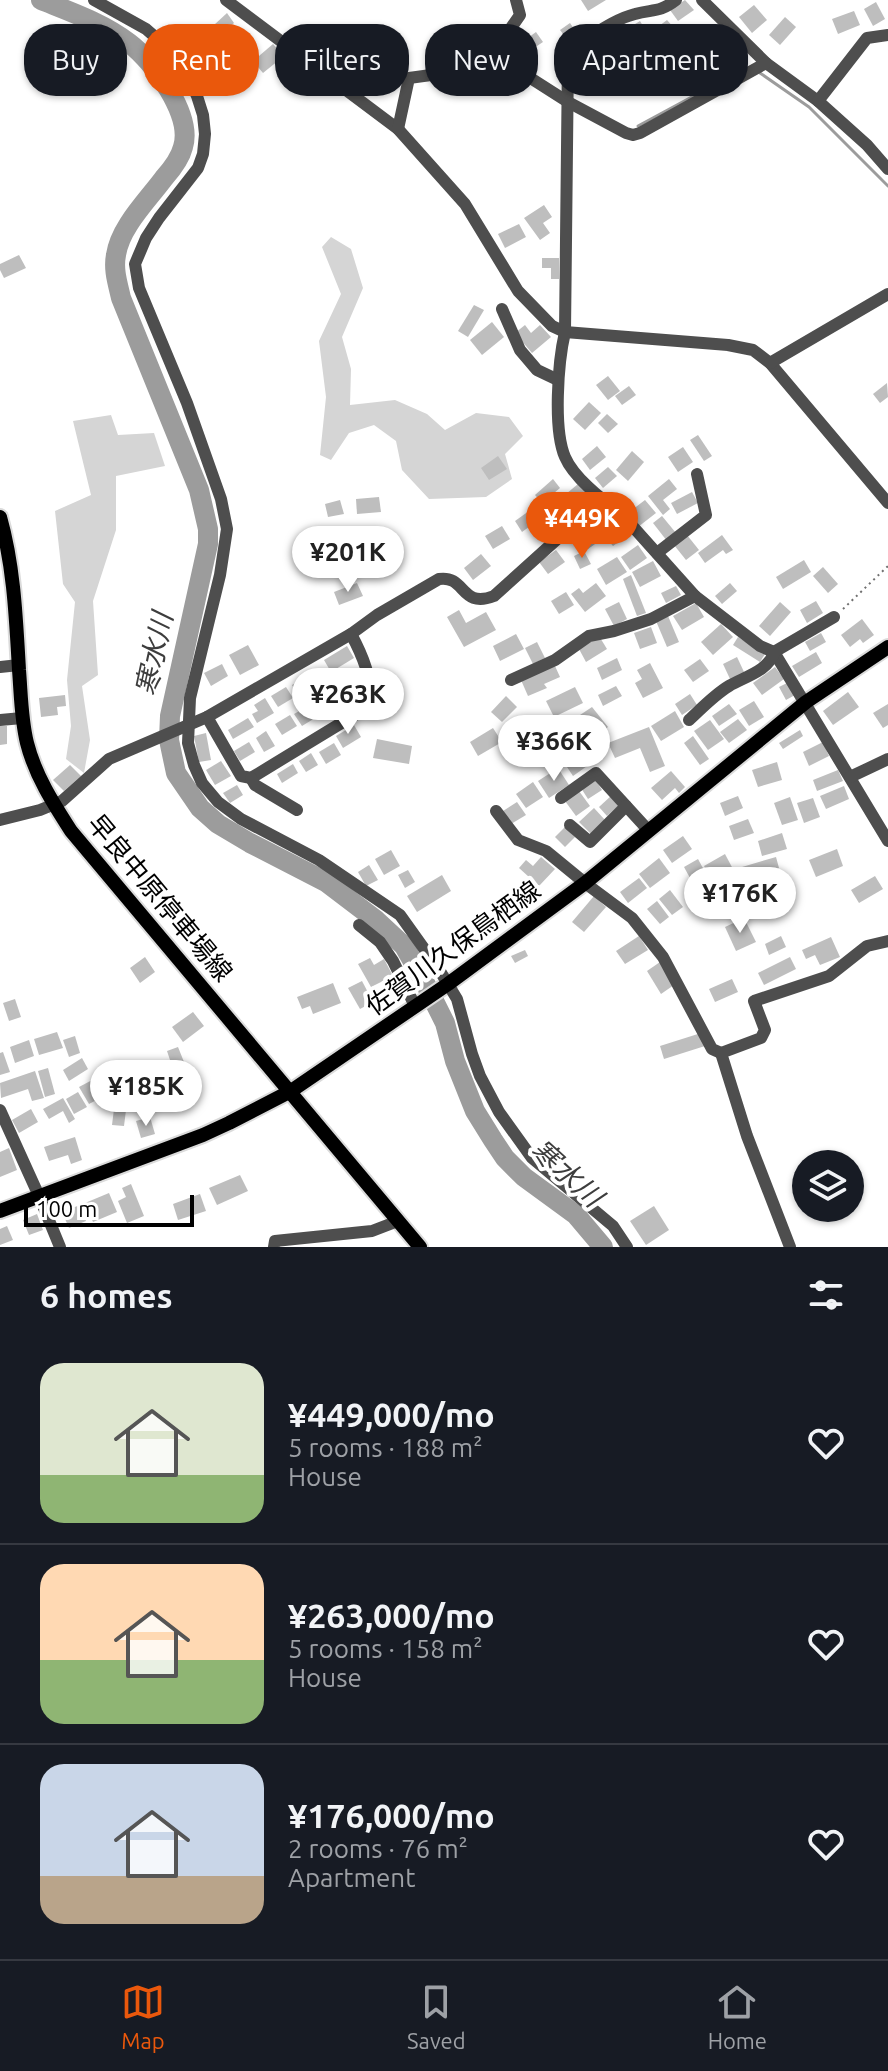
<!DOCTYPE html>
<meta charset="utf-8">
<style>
:root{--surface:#171b24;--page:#242831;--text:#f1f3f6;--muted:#9ea1a6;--line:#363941;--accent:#ea580c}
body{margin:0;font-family:Ubuntu,"Noto Sans JP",sans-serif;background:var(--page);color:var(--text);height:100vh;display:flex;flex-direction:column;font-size:30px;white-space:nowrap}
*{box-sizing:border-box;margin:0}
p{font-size:26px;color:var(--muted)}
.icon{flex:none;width:44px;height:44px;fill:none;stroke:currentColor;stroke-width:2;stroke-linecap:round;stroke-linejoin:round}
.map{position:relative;height:1247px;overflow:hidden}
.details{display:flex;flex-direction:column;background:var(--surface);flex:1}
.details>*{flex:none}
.top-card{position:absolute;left:24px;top:24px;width:840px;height:72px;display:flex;gap:16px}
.tools{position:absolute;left:792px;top:1150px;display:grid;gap:16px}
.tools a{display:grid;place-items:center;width:72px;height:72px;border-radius:50%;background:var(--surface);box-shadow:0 2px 6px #0004;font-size:40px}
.scale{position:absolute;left:24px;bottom:20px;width:170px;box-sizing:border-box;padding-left:8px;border:4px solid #000;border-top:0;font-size:22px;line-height:28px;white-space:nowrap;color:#000;-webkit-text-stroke:6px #fff;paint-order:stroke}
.price{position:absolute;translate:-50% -68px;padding:0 18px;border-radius:28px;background:#fff;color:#222;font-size:26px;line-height:52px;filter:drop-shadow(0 2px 4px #0008)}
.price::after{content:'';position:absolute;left:50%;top:48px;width:24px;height:18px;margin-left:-12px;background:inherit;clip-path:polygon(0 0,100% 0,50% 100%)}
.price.active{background:var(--accent);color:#fff}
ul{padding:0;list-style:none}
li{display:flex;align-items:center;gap:24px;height:200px;padding:0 40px}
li+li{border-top:2px solid var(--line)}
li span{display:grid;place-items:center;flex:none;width:224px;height:160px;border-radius:24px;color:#555}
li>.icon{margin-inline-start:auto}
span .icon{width:96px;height:96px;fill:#fffc;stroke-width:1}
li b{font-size:34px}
h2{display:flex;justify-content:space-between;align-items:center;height:96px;padding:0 40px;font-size:34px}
.pill{padding:0 28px;border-radius:32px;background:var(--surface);box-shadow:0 2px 6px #0004;font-size:28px;line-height:72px}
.pill.active{background:var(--accent);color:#fff}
.dock{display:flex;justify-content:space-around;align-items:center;height:112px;border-top:2px solid var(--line);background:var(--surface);font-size:22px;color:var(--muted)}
.dock a{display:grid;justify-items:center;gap:4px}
.dock .active{color:var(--accent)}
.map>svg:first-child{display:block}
.green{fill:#d5d5d5}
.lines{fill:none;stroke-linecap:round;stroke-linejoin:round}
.stream{stroke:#9c9c9c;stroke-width:3}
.river{stroke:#9c9c9c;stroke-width:20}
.building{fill:#bebebe}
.major-casing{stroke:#dbdbdb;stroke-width:18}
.path{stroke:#707070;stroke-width:2;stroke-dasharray:2 4;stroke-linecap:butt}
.minor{stroke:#4e4e4e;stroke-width:12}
.major{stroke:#000;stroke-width:14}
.labels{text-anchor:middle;stroke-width:8;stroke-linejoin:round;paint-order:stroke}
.street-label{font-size:26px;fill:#000;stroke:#fff}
.water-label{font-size:28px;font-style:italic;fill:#3d3d3d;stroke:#fff}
</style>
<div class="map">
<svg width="888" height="1247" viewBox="0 0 888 1247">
<rect width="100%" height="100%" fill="#fff"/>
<g class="green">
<polygon points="331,237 351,249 363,288 342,337 351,369 350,405 395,400 427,414 445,430 476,413 509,417 523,436 505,454 512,479 486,497 429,499 402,470 396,441 374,425 349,433 331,460 320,455 326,397 319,341 341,294 322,247"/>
<polygon points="111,415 118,435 154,433 165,466 116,476 116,530 93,601 98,675 82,686 90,740 84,773 66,759 71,726 67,680 75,602 63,584 55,511 91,495 73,421"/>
</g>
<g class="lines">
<g class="stream">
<polyline points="760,73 809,107 888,186"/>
<polyline points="638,126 712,86"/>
</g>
<path class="river" d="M41 0C71 12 103 23 129 43 153 61 193 115 183 147 180 159 172 169 164 178 147 201 120 227 116 255 113 270 118 284 121 298L199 490 208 529V544L170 716 169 740 176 773 200 808 218 824 250 843 326 882 376 920 404 946 423 979 445 1023 455 1061 475 1111 493 1140 505 1158 524 1177 576 1215 603 1247"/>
</g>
<g class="building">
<polygon points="581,0 606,0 588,11"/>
<polygon points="685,0 694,10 678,21 670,10"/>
<polygon points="876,2 885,19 873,26 864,9"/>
<polygon points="754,5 767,20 752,33 739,17"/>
<polygon points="854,11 860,25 838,34 832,19"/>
<polygon points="227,13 234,23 222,34 214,25"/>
<polygon points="785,17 796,27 780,45 769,35"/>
<polygon points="667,20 684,39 668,53 660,44 668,36 659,26"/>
<polygon points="640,21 646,31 628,42 622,32"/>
<polygon points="570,23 579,36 570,43 560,30"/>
<polygon points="330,30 337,42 317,55 310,43"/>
<polygon points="243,32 255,45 236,62 224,49"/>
<polygon points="536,32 543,42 528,52 521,43"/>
<polygon points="603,37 613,54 594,66 583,48"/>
<polygon points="273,44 284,56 263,73 253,61"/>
<polygon points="581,59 596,77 588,83 573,66"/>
<polygon points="544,205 552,217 543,223 550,233 540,240 524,218"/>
<polygon points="519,224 526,237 505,248 498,234"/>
<polygon points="19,255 26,268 4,278 0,270 0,264"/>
<polygon points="542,258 559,258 559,279 551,279 551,268 542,268"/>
<polygon points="474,305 484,310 468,337 458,331"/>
<polygon points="492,322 504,337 482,355 470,340"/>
<polygon points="525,325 531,333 540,325 551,337 532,353 515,333"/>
<polygon points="608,376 620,391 608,400 596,385"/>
<polygon points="887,383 888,397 880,403 873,394"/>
<polygon points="629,386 636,395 622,405 615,396"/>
<polygon points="589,402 601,413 585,430 573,419"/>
<polygon points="607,414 618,424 608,433 598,423"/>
<polygon points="698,435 712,456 704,461 690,440"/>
<polygon points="597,446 606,457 590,470 582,459"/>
<polygon points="683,447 693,462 678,472 668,457"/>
<polygon points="632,451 644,462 628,481 616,470"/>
<polygon points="498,456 507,469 489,480 481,468"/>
<polygon points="608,467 617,476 603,488 595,478"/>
<polygon points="553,479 560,488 542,503 535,495"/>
<polygon points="669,479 677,489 663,500 670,509 663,515 648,496"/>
<polygon points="578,484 587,495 569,510 560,499"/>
<polygon points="692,492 698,503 677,514 671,503"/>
<polygon points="379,497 381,512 357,514 356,499"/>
<polygon points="340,500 344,514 328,517 325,504"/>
<polygon points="645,500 656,513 638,527 628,513"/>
<polygon points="536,506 544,516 522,532 515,521"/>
<polygon points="662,516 676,533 667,541 653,523"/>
<polygon points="596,521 605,533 622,521 631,533 613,546 605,537 588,549 578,534"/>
<polygon points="502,526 510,539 493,549 485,536"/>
<polygon points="687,535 699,550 686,560 674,545"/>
<polygon points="722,535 733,550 726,554 723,550 705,563 698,553"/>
<polygon points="638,545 647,558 630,570 621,557"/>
<polygon points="556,550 565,562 548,574 539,562"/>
<polygon points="584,551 591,564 580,569 574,556"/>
<polygon points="481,554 491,566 473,580 464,568"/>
<polygon points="617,557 627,572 606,585 597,569"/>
<polygon points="804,560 811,572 783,589 776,577"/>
<polygon points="653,561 661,576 640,587 632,572"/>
<polygon points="823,567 838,584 828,593 813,576"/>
<polygon points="631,575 646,613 637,616 623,579"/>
<polygon points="357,583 363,596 339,605 334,592"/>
<polygon points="596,583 606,596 585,612 571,594 579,588 583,593"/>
<polygon points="730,583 737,591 722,604 715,596"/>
<polygon points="676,586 681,595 666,603 661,593"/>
<polygon points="566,592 574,605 559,614 551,601"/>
<polygon points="816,601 823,613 807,623 800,610"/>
<polygon points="619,602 627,619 614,626 605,609"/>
<polygon points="780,602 791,612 770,636 759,626"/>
<polygon points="696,603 704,617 682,630 673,616"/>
<polygon points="459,610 466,623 486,612 496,630 464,647 447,617"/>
<polygon points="668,616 679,642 667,647 656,621"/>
<polygon points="862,619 874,635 863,643 860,639 850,647 841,635"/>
<polygon points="721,624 733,637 713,655 701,642"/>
<polygon points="651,627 657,643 640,649 634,633"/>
<polygon points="821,633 826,642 810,651 805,642"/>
<polygon points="516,634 524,649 500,661 493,646"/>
<polygon points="599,636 607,649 586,662 579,649"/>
<polygon points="738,637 765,654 760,662 733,645"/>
<polygon points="537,642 545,658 533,664 525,648"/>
<polygon points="248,645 259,665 240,675 229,655"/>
<polygon points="347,646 354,658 331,672 324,660"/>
<polygon points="816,652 822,663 799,677 792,666"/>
<polygon points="737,657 745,674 731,681 723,664"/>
<polygon points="617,658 622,670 602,680 597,668"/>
<polygon points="700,659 709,671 693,682 684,670"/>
<polygon points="650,663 663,688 643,698 635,683 642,679 637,670"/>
<polygon points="222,664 228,676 211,686 204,673"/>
<polygon points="555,666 560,677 544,684 547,688 528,696 521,680"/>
<polygon points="775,667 784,679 762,695 753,683"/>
<polygon points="307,676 314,688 299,697 292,685"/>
<polygon points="351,680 358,693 343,702 335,689"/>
<polygon points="787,683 795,695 786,700 779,687"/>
<polygon points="616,686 622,696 603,706 598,695"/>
<polygon points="286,687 293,698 278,707 271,696"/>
<polygon points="575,687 583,703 554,717 546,701"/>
<polygon points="328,692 335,704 320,712 314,701"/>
<polygon points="848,692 859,707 833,725 823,711"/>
<polygon points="690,694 697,705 682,715 675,704"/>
<polygon points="65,695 66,706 57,707 58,715 41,717 39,698"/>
<polygon points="506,696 517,707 502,722 491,712"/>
<polygon points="265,698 274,713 257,723 252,714 258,711 254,705"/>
<polygon points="754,701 764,717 749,726 739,710"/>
<polygon points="729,704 737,714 719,726 712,716"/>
<polygon points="888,704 888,725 883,728 873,713"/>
<polygon points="308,706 315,718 302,726 294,714"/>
<polygon points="592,707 608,727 596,736 580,715"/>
<polygon points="675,711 684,727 661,741 651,726"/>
<polygon points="290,715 297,726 282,735 275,724"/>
<polygon points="248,718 254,727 233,739 228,730"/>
<polygon points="738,719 747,730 729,743 720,732"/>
<polygon points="710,720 724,739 708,750 694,731"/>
<polygon points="354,725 361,737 343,748 336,736"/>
<polygon points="568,725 575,739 566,743 560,729"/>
<polygon points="0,726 7,726 7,744 0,745"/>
<polygon points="649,727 665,766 650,772 640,748 615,758 608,743"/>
<polygon points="493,728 502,742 478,756 470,742"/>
<polygon points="800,730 803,736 783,749 779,743"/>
<polygon points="266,731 275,746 264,752 256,738"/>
<polygon points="206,733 211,760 199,762 194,736"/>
<polygon points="519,736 530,755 518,762 507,743"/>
<polygon points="693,736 709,759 700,765 684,743"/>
<polygon points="377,739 412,746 409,764 373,758"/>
<polygon points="249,742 255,752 240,761 234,751"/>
<polygon points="823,742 829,756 809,766 803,752"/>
<polygon points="334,743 341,755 326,764 319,752"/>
<polygon points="582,752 590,764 573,776 565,764"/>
<polygon points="311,753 318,765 306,772 299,761"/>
<polygon points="221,761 231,776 215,785 206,770"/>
<polygon points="777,762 782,780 758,787 752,770"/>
<polygon points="293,764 298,773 282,783 277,774"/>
<polygon points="70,765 81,776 64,791 53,780"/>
<polygon points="558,768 569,785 549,798 538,781"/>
<polygon points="838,770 843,781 817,791 813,780"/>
<polygon points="671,771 685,787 679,793 675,788 662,800 651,788"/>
<polygon points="595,779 602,790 588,799 581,788"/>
<polygon points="533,782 543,797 526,808 516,794"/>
<polygon points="237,785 243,795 230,803 223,793"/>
<polygon points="844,786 849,799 826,809 820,796"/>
<polygon points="579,791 590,806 576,816 565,801"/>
<polygon points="612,795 620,804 607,816 599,807"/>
<polygon points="738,796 743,808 725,816 720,803"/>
<polygon points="790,797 798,820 782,825 774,803"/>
<polygon points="813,798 820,817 804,823 797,803"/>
<polygon points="517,802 526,815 511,824 503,811"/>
<polygon points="594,808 605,820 591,834 579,822"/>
<polygon points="748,819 754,833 734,840 729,826"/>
<polygon points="565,827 575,837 565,847 555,837"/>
<polygon points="782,833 787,849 762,856 758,841"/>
<polygon points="683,836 692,849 672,863 663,850"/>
<polygon points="837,849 843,866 816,877 809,860"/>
<polygon points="391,850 400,866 384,875 375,859"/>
<polygon points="725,854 734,871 712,882 704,866"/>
<polygon points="541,857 555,869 539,886 519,868 526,860 533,866"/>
<polygon points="776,857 779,868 755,875 759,887 749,890 742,867"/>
<polygon points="659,858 670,873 650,888 639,874"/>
<polygon points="698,859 710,881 696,889 684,867"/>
<polygon points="369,865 378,880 366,886 358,872"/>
<polygon points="408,870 415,882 405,888 398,875"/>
<polygon points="442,875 451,891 417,912 407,896"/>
<polygon points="875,876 883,889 859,903 851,890"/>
<polygon points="639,878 647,888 628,903 620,892"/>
<polygon points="670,890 683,907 672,915 659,899"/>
<polygon points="594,896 606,907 584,932 572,922"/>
<polygon points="657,901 669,917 660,924 647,909"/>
<polygon points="744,918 756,942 736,951 725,927"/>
<polygon points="639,936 648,950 625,964 616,951"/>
<polygon points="781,936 786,947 769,955 765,944"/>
<polygon points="831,937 840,957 820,965 815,955 806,959 802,950"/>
<polygon points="525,950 528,956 515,963 511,956"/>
<polygon points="145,957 155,972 140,983 130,968"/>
<polygon points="790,957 796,969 764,985 758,973"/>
<polygon points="370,958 374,965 384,959 393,976 371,987 358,964"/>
<polygon points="660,962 674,985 661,994 647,971"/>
<polygon points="732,979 738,992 715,1002 709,989"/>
<polygon points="362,981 373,1002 360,1009 348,988"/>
<polygon points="333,983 341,1003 313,1014 310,1006 302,1009 297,997"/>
<polygon points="15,999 21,1017 9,1021 3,1003"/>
<polygon points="193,1012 204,1026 183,1042 172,1027"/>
<polygon points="57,1032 63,1048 39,1055 34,1039"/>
<polygon points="701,1033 705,1046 664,1059 660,1046"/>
<polygon points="75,1036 80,1053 69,1057 63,1040"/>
<polygon points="29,1040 34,1056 15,1063 10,1047"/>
<polygon points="178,1047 184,1062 172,1066 167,1051"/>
<polygon points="3,1052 10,1072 0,1075 0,1053"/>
<polygon points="82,1058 88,1069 69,1081 63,1070"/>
<polygon points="48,1068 55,1094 45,1097 38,1071"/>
<polygon points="35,1071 44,1098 32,1101 28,1089 1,1098 0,1083"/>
<polygon points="96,1078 106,1095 89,1104 79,1087"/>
<polygon points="78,1092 87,1107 74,1114 66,1099"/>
<polygon points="63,1098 75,1119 69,1123 63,1111 49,1119 43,1109"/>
<polygon points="31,1109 38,1122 19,1133 12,1120"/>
<polygon points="114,1109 126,1110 124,1126 112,1125"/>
<polygon points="150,1117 155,1134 141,1138 136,1121"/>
<polygon points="75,1137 82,1160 71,1164 68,1155 49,1161 44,1147"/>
<polygon points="9,1148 17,1170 0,1177 0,1152"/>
<polygon points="240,1175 248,1191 217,1205 209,1188"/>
<polygon points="131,1184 144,1216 127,1223 118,1201 126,1197 122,1188"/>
<polygon points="109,1193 117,1212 93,1222 85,1203"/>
<polygon points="200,1194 206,1211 178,1220 173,1204"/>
<polygon points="80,1205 86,1221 69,1228 62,1212"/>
<polygon points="654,1206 669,1230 646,1245 630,1221"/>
<polygon points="37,1214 43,1230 29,1235 23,1220"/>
<polygon points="7,1226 13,1240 0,1245 0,1229"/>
</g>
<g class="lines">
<g class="major-casing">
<g id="major">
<path d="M0 517C14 567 16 618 19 670 21 694 21 719 27 743 35 775 53 803 71 831L420 1247"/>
<polyline points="0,1211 203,1135 229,1123 291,1091 448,984 585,883 806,702 888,647"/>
</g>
</g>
<polyline class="path" points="843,609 888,566"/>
<g class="minor">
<polyline points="94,0 146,29 161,42 177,61 189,78 197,96 203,115 205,134 203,154 198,168 159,218 146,238 135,264 139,288 187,403 221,499 227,529 220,575 190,698 188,743 194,765 202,783 218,802 241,819 319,860 400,915 440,971 457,999 472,1054 480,1076 499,1112 532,1158 613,1226 627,1247"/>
<polyline points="226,0 398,129 465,204 518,291 552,326 565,332 728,345 753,350 770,363 888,503"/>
<path d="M676 0C659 13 653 9 635 14 615 19 595 34 578 44L572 50 568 56 565 332C558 362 553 429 565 457 573 476 601 500 618 510L695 596 760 646 774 652 888 841"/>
<polyline points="702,0 766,63 818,101 867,145 888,169"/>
<polyline points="488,61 520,15 516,0"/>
<polyline points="818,101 867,38 888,35"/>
<polyline points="398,129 409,78 453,72 488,61 521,72 568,102 626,133 633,135 640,133 766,63"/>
<polyline points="502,309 520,350 537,370 558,380"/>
<polyline points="770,363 888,294"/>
<polyline points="657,553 706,515 697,474"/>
<polyline points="0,667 19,665"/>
<polyline points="511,680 555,660 589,636 614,631 651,619 695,596"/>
<path d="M207 717 241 776 251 778 371 705C374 683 362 654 351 634"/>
<polyline points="0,720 22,718"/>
<path d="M689 720C701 709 714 695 729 686 744 677 769 671 774 652L834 617"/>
<polyline points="850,777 888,759"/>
<polyline points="251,778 255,785 297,810"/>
<polyline points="561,798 596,773 649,831"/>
<polyline points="496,811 518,840 546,851 585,883 632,918 663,957 712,1049 721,1053"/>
<path d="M0 820 40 810 62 801 109 759 207 717 351 634 377 615 439 579C466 575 460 609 494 596L565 532 607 503"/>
<polyline points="570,825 590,842 626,806"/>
<polyline points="359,925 380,942 393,961 415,1006"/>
<polyline points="0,1110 39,1196 60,1247"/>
<polyline points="274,1247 275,1241 372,1231 398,1221"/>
<polyline points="790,1247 747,1136 721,1053 761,1038 765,1030 754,1001 829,976 867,946 888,941"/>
</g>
<use href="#major" class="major"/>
</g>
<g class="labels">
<g class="street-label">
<text transform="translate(160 898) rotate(50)" y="9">早良中原停車場線</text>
<text transform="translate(453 948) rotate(-36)" y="9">佐賀川久保鳥栖線</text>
</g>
<g class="water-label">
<text transform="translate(154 654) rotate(-78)" y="10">寒水川</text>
<text transform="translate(567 1173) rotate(42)" y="10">寒水川</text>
</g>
</g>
</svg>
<div class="tools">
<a><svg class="icon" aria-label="layers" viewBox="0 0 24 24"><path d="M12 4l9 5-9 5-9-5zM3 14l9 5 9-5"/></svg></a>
</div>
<div class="scale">100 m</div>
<b class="price active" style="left:582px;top:560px">¥449K</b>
<b class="price" style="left:348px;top:594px">¥201K</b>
<b class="price" style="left:348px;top:736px">¥263K</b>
<b class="price" style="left:554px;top:783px">¥366K</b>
<b class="price" style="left:740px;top:935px">¥176K</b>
<b class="price" style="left:146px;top:1128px">¥185K</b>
<div class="top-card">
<a class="pill">Buy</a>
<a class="pill active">Rent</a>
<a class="pill">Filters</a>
<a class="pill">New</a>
<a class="pill">Apartment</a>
</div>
</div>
<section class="details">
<h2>6 homes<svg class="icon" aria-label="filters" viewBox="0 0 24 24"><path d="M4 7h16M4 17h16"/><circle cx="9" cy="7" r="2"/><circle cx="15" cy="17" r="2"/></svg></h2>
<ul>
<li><span style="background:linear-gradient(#dfe7d0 70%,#8fb573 0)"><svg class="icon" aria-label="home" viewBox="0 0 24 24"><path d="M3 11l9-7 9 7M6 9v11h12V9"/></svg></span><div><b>¥449,000/mo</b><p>5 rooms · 188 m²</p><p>House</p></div><svg class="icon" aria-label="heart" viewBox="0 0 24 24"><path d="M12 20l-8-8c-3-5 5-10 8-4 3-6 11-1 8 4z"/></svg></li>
<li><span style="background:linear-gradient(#ffd9b3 60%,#8fb573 0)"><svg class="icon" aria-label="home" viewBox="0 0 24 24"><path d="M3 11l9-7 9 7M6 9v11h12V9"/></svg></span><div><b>¥263,000/mo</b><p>5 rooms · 158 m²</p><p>House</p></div><svg class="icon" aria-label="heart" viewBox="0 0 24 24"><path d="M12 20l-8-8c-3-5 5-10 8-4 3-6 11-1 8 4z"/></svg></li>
<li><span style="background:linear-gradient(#c9d6e8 70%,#b9a48a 0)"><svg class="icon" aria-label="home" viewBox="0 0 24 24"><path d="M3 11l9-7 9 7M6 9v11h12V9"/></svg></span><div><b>¥176,000/mo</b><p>2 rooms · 76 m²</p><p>Apartment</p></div><svg class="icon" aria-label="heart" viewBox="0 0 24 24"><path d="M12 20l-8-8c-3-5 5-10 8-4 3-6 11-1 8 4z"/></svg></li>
</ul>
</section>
<nav class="dock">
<a class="active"><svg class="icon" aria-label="map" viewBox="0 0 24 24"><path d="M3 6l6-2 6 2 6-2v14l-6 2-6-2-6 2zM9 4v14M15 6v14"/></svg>Map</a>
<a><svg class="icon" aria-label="saved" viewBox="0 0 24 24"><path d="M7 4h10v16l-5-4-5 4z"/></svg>Saved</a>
<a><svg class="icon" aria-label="home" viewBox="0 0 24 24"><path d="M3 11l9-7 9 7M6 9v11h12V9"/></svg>Home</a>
</nav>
